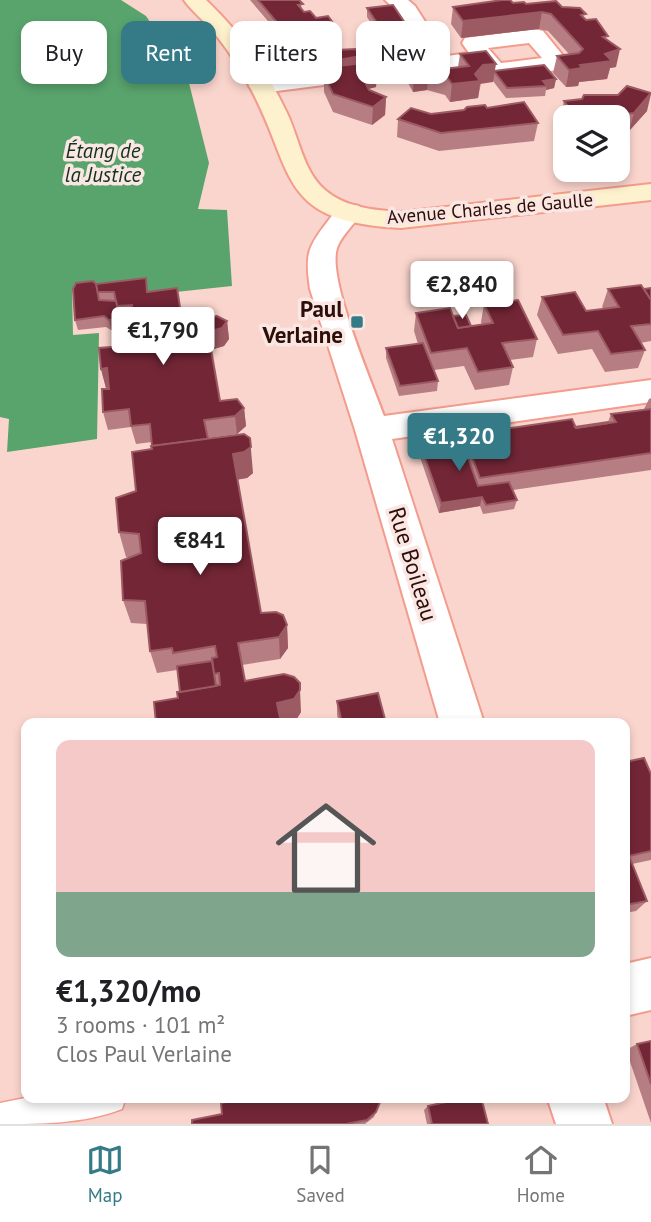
<!DOCTYPE html>
<meta charset="utf-8">
<style>
:root{--surface:#fff;--page:#f2f2f2;--text:#202124;--muted:#757577;--line:#e0e0e0;--accent:#357b87}
body{margin:0;font-family:"PT Sans",sans-serif;background:var(--page);color:var(--text);height:100vh;display:flex;flex-direction:column;font-size:26px;white-space:nowrap}
*{box-sizing:border-box;margin:0}
p{font-size:23px;color:var(--muted)}
.icon{flex:none;width:38px;height:38px;fill:none;stroke:currentColor;stroke-width:2;stroke-linecap:round;stroke-linejoin:round}
.map{position:relative;flex:1;overflow:hidden}
.drawer{position:absolute;left:21px;top:718px;width:609px;height:385px;display:flex;flex-direction:column;background:var(--surface);border-radius:14px;box-shadow:0 4px 10px #0003}
.drawer>*{flex:none}
.top-card{position:absolute;left:21px;top:21px;width:609px;height:63px;display:flex;gap:14px}
.fabs{position:absolute;left:553px;top:105px;display:grid;gap:14px}
.fabs a{display:grid;place-items:center;width:77px;height:77px;border-radius:14px;background:var(--surface);box-shadow:0 4px 10px #0003;font-size:35px}
.price{position:absolute;translate:-50% -60px;padding:0 16px;border-radius:7px;background:#fff;color:#222;font-size:23px;line-height:46px;filter:drop-shadow(0 2px 4px #0008)}
.price::after{content:'';position:absolute;left:50%;top:42px;width:21px;height:16px;margin-left:-10px;background:inherit;clip-path:polygon(0 0,100% 0,50% 100%)}
.price.on{background:var(--accent);color:#fff}
ul{padding:0;list-style:none}
li{display:grid;align-content:center;gap:14px;height:371px;padding:0 35px}
li span{display:grid;place-items:center;height:217px;border-radius:14px;color:#555}
li>.icon{margin-inline-start:auto}
span .icon{width:126px;height:126px;fill:#fffc;stroke-width:1}
li b{font-size:30px}
.tag{padding:0 24px;border-radius:14px;background:var(--surface);box-shadow:0 4px 10px #0003;font-size:24px;line-height:63px}
.tag.on{background:var(--accent);color:#fff}
.tab-bar{display:flex;justify-content:space-around;align-items:center;height:98px;border-top:2px solid var(--line);background:var(--surface);font-size:19px;color:var(--muted)}
.tab-bar a{display:grid;justify-items:center;gap:4px}
.tab-bar .on{color:var(--accent)}
.map>svg:first-child{display:block}
.water{fill:#59a46d}
.lines{fill:none;stroke-linecap:round;stroke-linejoin:round}
.lane-casing{stroke:#f39b8c;stroke-width:3}
.street-casing{stroke:#f39b8c;stroke-width:4}
.secondary-casing{stroke:#f39b8c;stroke-width:4}
.lane{fill:#fff;fill-rule:evenodd}
.street{fill:#fff;fill-rule:evenodd}
.secondary{fill:#fdf1ce;fill-rule:evenodd}
.wall{fill:#b67e82}
.shaded-wall{fill:#9c5a63}
.building{fill:#732636;stroke:#9c5a63;stroke-width:2}
.poi-dot{fill:#357b87;stroke:#fae7e3;stroke-width:2.5}
.labels{text-anchor:middle;stroke-width:7;stroke-linejoin:round;paint-order:stroke}
.far-street-label{font-size:19px;fill:#2e0e09;stroke:#fae7e3}
.far-water-label{font-size:21px;font-style:italic;fill:#12321b;stroke:#fae7e3}
.poi-label{font-size:23px;font-weight:bold;fill:#2e0e09;stroke:#fae7e3;text-anchor:end}
.street-label{font-size:23px;fill:#2e0e09;stroke:#fae7e3}
</style>
<div class="map">
<svg width="651" height="1124" viewBox="0 0 651 1124">
<rect width="100%" height="100%" fill="#fad5cd"/>
<polygon class="water" points="0,0 121,0 146,16 188,79 209,163 198,209 227,210 232,286 110,299 104,287 72,289 73,335 99,333 97,439 7,452 9,419 0,417"/>
<g class="lines">
<g class="lane-casing">
<path id="lane" d="M30 1097H126L122 1109C83 1124 41 1124 0 1124V1103Z"/>
</g>
<g class="street-casing">
<g id="street">
<path d="M385 0H408L415 6 447 56 469 53 462 43 465 38 535 29 543 31 569 63 566 68 558 70 495 78 487 76 479 66 455 69 462 80 458 85H442L433 71 261 93 253 91 249 86 253 81 261 79 426 59 400 14ZM529 43 542 58 501 63 488 48Z"/>
<path d="M349 204 359 206 363 212C355 223 341 236 337 248 327 279 372 382 384 416L651 380V402L392 439 484 723H440L355 430 310 289C305 255 307 248 328 221 335 212 338 207 349 204Z"/>
<polygon points="651,958 651,1010 625,1016 625,964"/>
<polygon points="547,1097 603,1097 612,1124 556,1124"/>
</g>
</g>
<g class="secondary-casing">
<path id="secondary" d="M184 0H206C240 32 267 71 287 113 299 138 303 171 325 190 346 208 374 210 401 212L651 184V200L401 228C272 222 297 169 246 80 236 62 224 44 209 27 201 18 191 10 184 0Z"/>
</g>
<use href="#lane" class="lane"/>
<use href="#street" class="street"/>
<use href="#secondary" class="secondary"/>
</g>
<g class="wall">
<polygon points="250,0 299,0 303,11 316,18 334,24 334,34 330,34 330,43 336,50 361,63 377,69 376,87 368,89 369,90 386,97 385,115 372,125 333,112 324,92 324,75 334,74 338,71 338,70 327,71 317,66 308,68"/>
<polygon points="513,3 562,7 585,19 607,40 616,67 610,68 607,79 579,82 578,86 566,87 553,73 557,56 569,54 548,31 539,29 461,38 451,24 453,7"/>
<polygon points="367,8 407,26 407,36 423,49 422,59 443,69 458,67 460,54 495,71 556,79 554,88 546,90 545,96 506,98 493,81 481,83 478,98 450,102 445,95 427,90 413,92 406,79 407,62 396,64 386,48 387,38 381,39 367,17"/>
<polygon points="564,101 647,111 629,131 618,132 618,117 565,117 565,125 560,119"/>
<polygon points="431,114 538,123 534,141 439,151 397,137 398,119"/>
<polygon points="96,284 149,291 182,320 227,321 229,339 224,346 211,350 220,401 244,408 246,426 237,434 207,438 253,473 247,478 237,479 261,613 287,625 288,648 280,659 242,665 245,681 301,712 296,720 285,723 156,723 178,698 180,692 177,670 157,673 150,651 147,624 131,623 123,600 131,557 126,557 119,532 152,449 152,442 136,444 131,427 108,430 103,412 109,387 106,388 101,369 124,346 134,329 134,323 122,325 118,330 111,330 106,327 78,330 75,320"/>
<polygon points="651,288 651,341 640,343 645,350 638,368 605,372 592,349 558,354 537,315 542,297 586,311 604,309 602,307 608,289"/>
<polygon points="484,304 537,339 533,357 510,360 513,367 509,385 475,390 464,366 434,370 438,381 437,391 399,396 386,358 386,348 418,344 414,331 416,313 453,316 471,326 482,325 481,322"/>
<polygon points="651,398 651,470 513,490 517,500 514,509 483,514 480,506 439,513 418,451 419,441 462,443 482,440 484,432 575,427 608,422 611,414 644,409 649,399"/>
<polygon points="337,701 386,723 339,723 337,715"/>
<polygon points="625,762 651,774 651,860 632,864 647,901 636,911 625,913"/>
<polygon points="651,1041 651,1123 626,1050 637,1044"/>
<polygon points="428,1106 488,1124 427,1124 424,1110"/>
<polygon points="376,1112 374,1117 365,1124 192,1124"/>
</g>
<g class="shaded-wall">
<polygon points="542,12 539,29 461,38 463,21"/>
<polygon points="334,24 334,34 323,35 323,26"/>
<polygon points="407,26 407,36 381,39 381,29"/>
<polygon points="330,35 330,44 325,36"/>
<polygon points="423,49 422,59 396,64 397,54"/>
<polygon points="620,49 616,67 610,68 607,79 579,82 578,86 566,87 569,70 605,54"/>
<polygon points="361,56 360,66 338,66 338,70 327,71 327,62"/>
<polygon points="317,57 317,66 308,68 307,58"/>
<polygon points="496,64 493,82 480,84 478,98 450,102 452,84 475,74 483,65"/>
<polygon points="377,69 376,87 360,91 361,74"/>
<polygon points="429,72 427,90 413,92 414,74"/>
<polygon points="556,79 554,88 546,90 547,86 543,81"/>
<polygon points="651,94 647,111 629,131 634,113"/>
<polygon points="386,97 385,115 372,125 373,107"/>
<polygon points="119,315 122,325 118,330 111,330 109,320"/>
<polygon points="227,321 229,339 224,346 210,350 208,332"/>
<polygon points="107,368 112,387 106,388 101,369"/>
<polygon points="244,408 246,426 237,434 235,416"/>
<polygon points="250,438 253,473 247,478 236,480 233,454"/>
<polygon points="482,497 480,506 439,513 441,503"/>
<polygon points="287,625 288,648 280,659 279,637"/>
<polygon points="300,690 301,712 296,720 285,723 279,723 277,703"/>
</g>
<g class="building">
<polygon points="258,0 299,0 303,4 298,5 304,12 310,11 316,18 328,16 334,24 323,26 330,35 325,36 336,50 356,49 361,56 327,62 317,57 307,58"/>
<polygon points="502,0 510,0 513,3 524,2 526,4 556,1 562,7 580,8 586,14 581,15 586,20 596,19 608,36 603,37 620,49 605,54 612,61 580,65 582,68 569,70 557,56 579,53 583,49 551,14 542,12 463,21 453,7"/>
<polygon points="393,5 407,26 381,29 367,8"/>
<polygon points="413,35 423,49 397,54 387,38"/>
<polygon points="486,51 496,64 483,65 475,74 480,81 452,84 447,77 429,72 414,74 407,61 435,58 443,69 469,66 460,54"/>
<polygon points="372,62 377,69 361,74 369,90 386,97 373,107 333,94 324,75 334,74 341,69 338,66"/>
<polygon points="544,65 556,79 543,81 547,86 507,88 494,71"/>
<polygon points="627,86 651,93 634,113 595,117 576,117 564,101 582,99 584,95 618,95"/>
<polygon points="524,102 538,123 441,133 398,119 411,108 431,114 464,110 467,107 485,105 487,108"/>
<polygon points="146,278 147,292 177,288 182,320 217,316 227,321 222,328 208,332 220,401 237,399 244,408 235,416 204,420 208,439 152,446 150,424 131,426 129,409 103,412 102,389 109,389 107,368 101,369 99,348 124,346 122,330 134,329 132,305 117,306 114,292 97,292 96,284"/>
<polygon points="93,281 96,284 99,300 116,301 119,315 115,319 109,320 104,316 75,320 73,289 76,283"/>
<polygon points="641,285 651,300 651,324 631,326 645,350 611,354 598,331 563,335 542,297 575,292 586,311 619,307 608,289"/>
<polygon points="651,288 651,300 644,289"/>
<polygon points="518,300 537,339 502,343 513,367 478,372 467,348 431,353 416,313 450,308 458,328 493,323 484,304"/>
<polygon points="466,315 471,326 458,328 453,316"/>
<polygon points="423,343 438,381 400,386 386,348"/>
<polygon points="651,409 651,453 480,478 467,444 488,440 484,432 572,419 576,428 616,422 611,414"/>
<polygon points="608,422 609,423 576,428 575,427"/>
<polygon points="244,434 250,438 251,447 244,452 233,454 261,613 276,612 283,615 287,625 279,637 238,643 245,681 284,674 294,677 300,683 300,690 294,699 277,703 281,723 156,723 154,702 178,698 177,692 220,685 219,673 214,674 212,658 217,657 215,646 173,653 172,648 150,651 145,601 123,600 121,561 141,553 139,534 119,532 116,498 136,491 132,452 152,449 151,446"/>
<polygon points="459,435 462,443 482,440 483,441 467,444 466,452 478,486 509,482 517,500 486,505 482,497 441,503 419,441"/>
<polygon points="212,661 216,686 180,692 177,666"/>
<polygon points="378,693 386,723 342,723 337,701"/>
<polygon points="644,758 651,774 651,851 629,856 647,901 625,905 625,762"/>
<polygon points="651,1041 651,1084 637,1044"/>
<polygon points="250,1097 380,1097 380,1102 376,1112 367,1120 346,1124 192,1124 192,1120 222,1114 221,1103"/>
<polygon points="468,1097 481,1097 488,1124 432,1124 428,1106"/>
</g>
<rect class="poi-dot" x="350" y="315" width="14" height="14" rx="3.5"/>
<g class="labels">
<g class="far-street-label">
<text transform="translate(490 208) rotate(-5)" y="7">Avenue Charles de Gaulle</text>
</g>
<g class="far-water-label">
<text x="103" y="158">Étang de<tspan x="103" dy="24">la Justice</tspan></text>
</g>
<g class="poi-label">
<text x="343" y="317">Paul<tspan x="343" dy="26">Verlaine</tspan></text>
</g>
<g class="street-label">
<text transform="translate(413 564) rotate(73)" y="8">Rue Boileau</text>
</g>
</g>
</svg>
<div class="fabs">
<a><svg class="icon" aria-label="layers" viewBox="0 0 24 24"><path d="M12 4l9 5-9 5-9-5zM3 14l9 5 9-5"/></svg></a>
</div>
<b class="price" style="left:462px;top:321px">€2,840</b>
<b class="price" style="left:163px;top:367px">€1,790</b>
<b class="price on" style="left:459px;top:473px">€1,320</b>
<b class="price" style="left:200px;top:577px">€841</b>
<div class="top-card">
<a class="tag">Buy</a>
<a class="tag on">Rent</a>
<a class="tag">Filters</a>
<a class="tag">New</a>
</div>
<section class="drawer">
<ul>
<li><span style="background:linear-gradient(#f6c9c9 70%,#7fa58c 0)"><svg class="icon" aria-label="home" viewBox="0 0 24 24"><path d="M3 11l9-7 9 7M6 9v11h12V9"/></svg></span><div><b>€1,320/mo</b><p>3 rooms · 101 m²</p><p>Clos Paul Verlaine</p></div></li>
</ul>
</section>
</div>
<nav class="tab-bar">
<a class="on"><svg class="icon" aria-label="map" viewBox="0 0 24 24"><path d="M3 6l6-2 6 2 6-2v14l-6 2-6-2-6 2zM9 4v14M15 6v14"/></svg>Map</a>
<a><svg class="icon" aria-label="saved" viewBox="0 0 24 24"><path d="M7 4h10v16l-5-4-5 4z"/></svg>Saved</a>
<a><svg class="icon" aria-label="home" viewBox="0 0 24 24"><path d="M3 11l9-7 9 7M6 9v11h12V9"/></svg>Home</a>
</nav>
